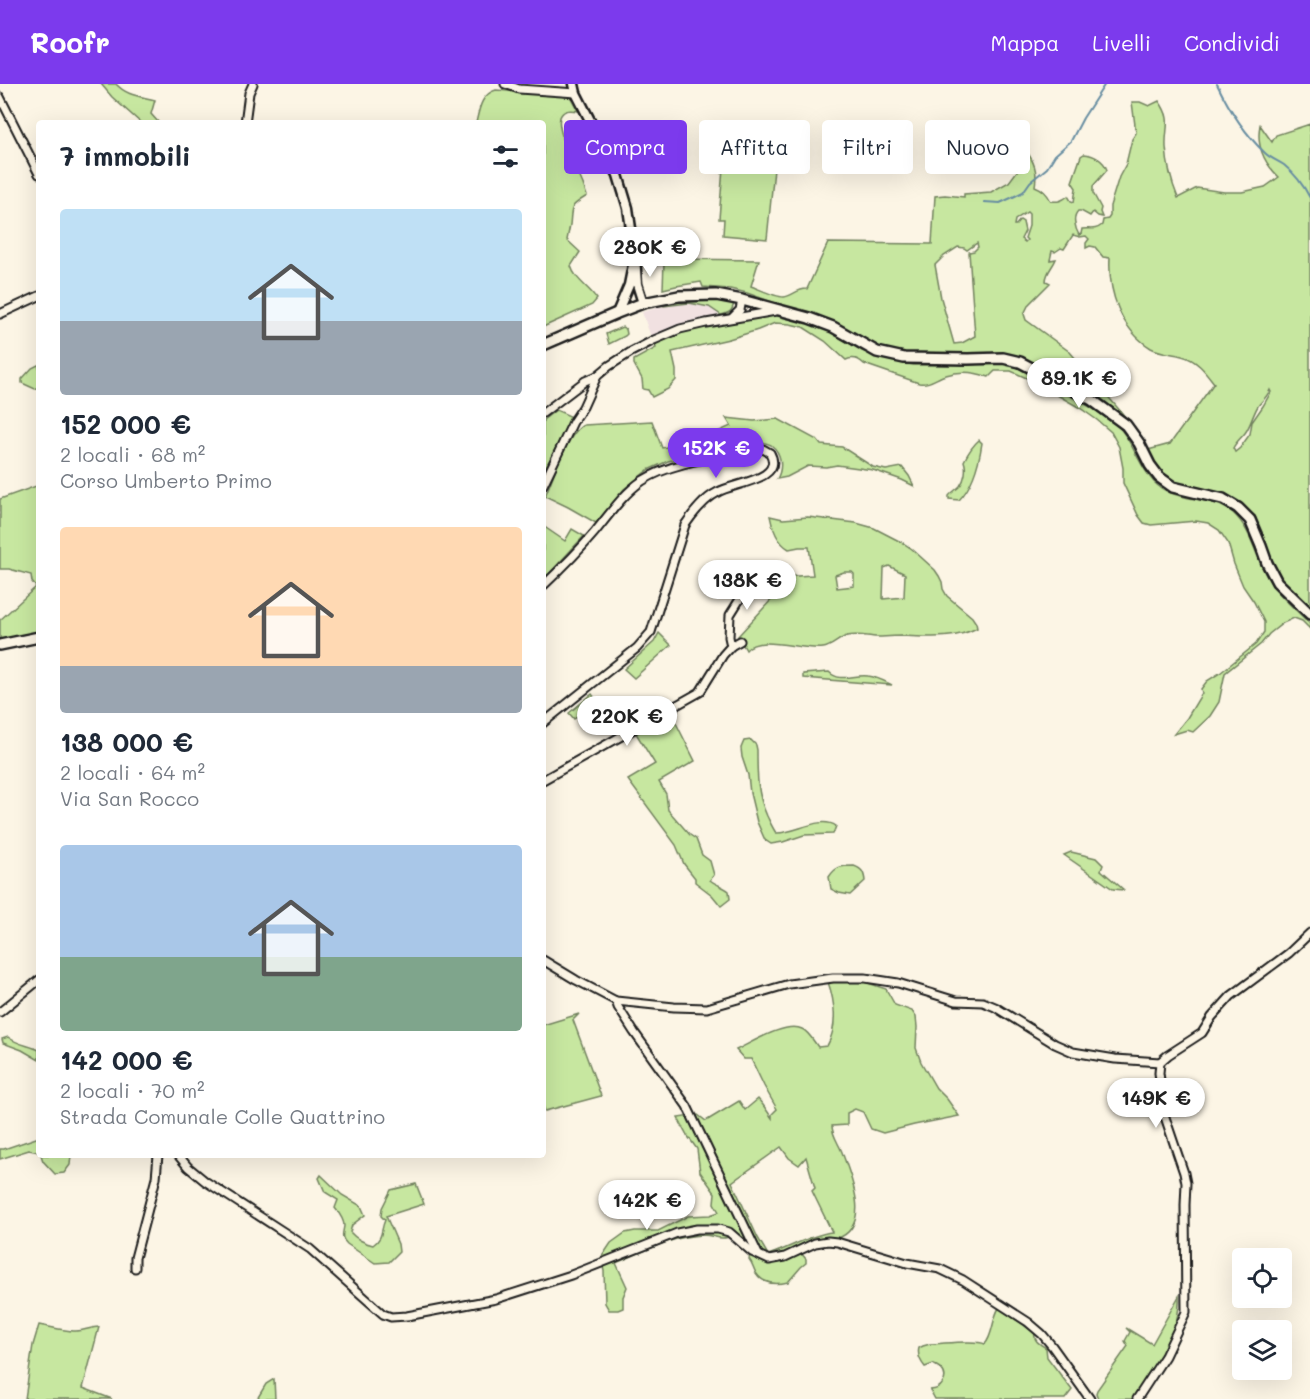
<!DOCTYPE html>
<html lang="it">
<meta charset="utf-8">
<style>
:root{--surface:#fff;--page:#f2f2f3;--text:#1f2937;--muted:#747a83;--accent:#7c3aed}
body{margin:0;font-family:Mali,sans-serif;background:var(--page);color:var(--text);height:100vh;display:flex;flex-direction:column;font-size:22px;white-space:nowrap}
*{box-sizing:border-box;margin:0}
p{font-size:20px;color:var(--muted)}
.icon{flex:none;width:33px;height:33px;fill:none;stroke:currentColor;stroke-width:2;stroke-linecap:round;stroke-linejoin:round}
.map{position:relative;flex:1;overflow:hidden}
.drawer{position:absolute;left:36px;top:36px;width:510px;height:1038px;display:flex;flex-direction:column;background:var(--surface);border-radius:6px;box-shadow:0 6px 24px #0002}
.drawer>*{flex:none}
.banner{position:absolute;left:564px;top:36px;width:570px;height:54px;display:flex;gap:12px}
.buttons{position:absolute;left:1232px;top:1164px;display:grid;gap:12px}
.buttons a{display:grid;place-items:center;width:60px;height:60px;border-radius:6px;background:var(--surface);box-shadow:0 6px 24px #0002;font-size:30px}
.price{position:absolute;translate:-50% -51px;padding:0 14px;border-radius:21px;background:#fff;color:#222;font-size:20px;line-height:39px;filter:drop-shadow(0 2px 3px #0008)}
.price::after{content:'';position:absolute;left:50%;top:36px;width:18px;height:14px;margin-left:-9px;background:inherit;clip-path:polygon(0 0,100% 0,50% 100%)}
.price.on{background:var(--accent);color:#fff}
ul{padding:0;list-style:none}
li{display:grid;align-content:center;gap:12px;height:318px;padding:0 24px}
li span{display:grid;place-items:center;height:186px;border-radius:6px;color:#555}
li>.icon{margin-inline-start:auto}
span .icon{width:108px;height:108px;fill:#fffc;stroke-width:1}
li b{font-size:26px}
h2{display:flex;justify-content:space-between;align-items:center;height:72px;padding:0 24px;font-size:26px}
.chip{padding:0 21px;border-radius:6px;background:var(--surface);box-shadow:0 6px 24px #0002;font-size:21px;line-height:54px}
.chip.on{background:var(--accent);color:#fff}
header{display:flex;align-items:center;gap:36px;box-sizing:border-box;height:84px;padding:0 30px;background:var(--accent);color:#fff}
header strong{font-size:28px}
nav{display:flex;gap:33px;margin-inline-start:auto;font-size:21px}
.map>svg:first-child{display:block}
.built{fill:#f1e1e1}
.green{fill:#c7e7a0;stroke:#72825e;stroke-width:1.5;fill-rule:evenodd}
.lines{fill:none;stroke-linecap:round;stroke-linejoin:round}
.stream{stroke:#688ea2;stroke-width:2}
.minor-casing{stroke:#1c1c1c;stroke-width:11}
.tertiary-casing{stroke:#1c1c1c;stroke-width:13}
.secondary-casing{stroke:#1c1c1c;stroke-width:14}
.minor{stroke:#fcf5e5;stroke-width:7}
.tertiary{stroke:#fcf5e5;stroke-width:8}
.secondary{stroke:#fcf5e5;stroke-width:9}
</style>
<header>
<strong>Roofr</strong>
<nav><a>Mappa</a><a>Livelli</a><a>Condividi</a></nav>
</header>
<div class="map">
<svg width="1310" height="1315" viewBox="0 0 1310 1315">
<rect width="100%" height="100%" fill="#fcf5e5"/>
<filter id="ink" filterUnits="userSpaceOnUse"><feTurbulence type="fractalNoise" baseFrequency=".0167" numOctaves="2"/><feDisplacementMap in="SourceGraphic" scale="12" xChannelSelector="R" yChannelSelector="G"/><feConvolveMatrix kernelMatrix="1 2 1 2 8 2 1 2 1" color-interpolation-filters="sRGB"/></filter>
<g filter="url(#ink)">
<polygon class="built" points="689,219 709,223 721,231 686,239 651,253 642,228 668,221"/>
<g class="green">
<path d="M101 0H116C127 12 140 12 155 16L151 30 159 39H141L112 13Z"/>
<path d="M496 6 570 12 578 27C572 26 565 25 561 31 553 42 577 86 582 98 584 102 585 107 587 112 569 123 572 122 570 141 569 146 568 151 567 156L580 168 571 182C575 196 589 203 597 215L592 221 543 243V39H476C479 26 481 10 496 6Z"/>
<path d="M1159 17C1173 37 1165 42 1166 63 1167 81 1171 97 1178 114L1197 104 1224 108H1242L1265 103 1279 93C1264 79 1256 62 1260 41L1272 58 1276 51 1310 40V522H1306L1281 499 1270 479 1255 432 1223 409 1195 405 1175 400 1159 389 1148 366 1170 360 1214 299C1205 287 1197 276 1182 272 1172 269 1160 269 1151 264 1120 245 1108 207 1110 174L1103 173 1095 163 1090 162 1086 164V159L1089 155 1086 152 1080 153 1073 151 1064 165 1061 164 1055 168 1052 167 1050 176 1056 175C1053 183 1046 188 1046 197L1050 199 1029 220 1024 230 1026 236 1070 268 1122 329 1128 337 1134 347 1066 299 1030 278 1012 271H965L902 270 884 265 818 234 747 209 730 205 703 203 701 198 676 202 663 205 664 178 674 175 759 176 751 202C759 205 775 213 784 213 792 212 797 205 807 205L828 159 932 160 935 112 945 111 964 113V110L991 108 1009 98 1029 71C1036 82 1037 90 1035 102 1043 105 1047 109 1051 117 1058 118 1062 117 1068 112L1071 117 1074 118 1076 104 1072 98 1081 72 1084 70C1094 71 1104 76 1107 86L1093 102V109L1101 124 1100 128 1102 133 1098 132 1093 128 1090 132 1081 127H1078C1072 133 1075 144 1079 151L1081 150 1082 145C1090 144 1095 147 1102 141L1103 136 1108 135 1110 132V122L1119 93 1126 80 1132 55 1136 49 1132 18H1140L1149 22ZM1027 128 1029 130V142L1025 154 1027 156 1025 158 1021 155 1025 147 1023 138 1020 136 1016 141H1014L1015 136ZM977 159 978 163 974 167 969 168 975 252 962 259 954 260 941 214 935 181 944 172 958 163 964 164 967 166ZM1270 306 1271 308 1263 322 1252 338 1250 350 1240 364 1235 368 1233 364C1236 358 1241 354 1245 349 1250 343 1253 330 1258 322 1262 317 1267 313 1270 306Z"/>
<polygon points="724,71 775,75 767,155 723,151 724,135 719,135"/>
<path d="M685 214 730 215 734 219C732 228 729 229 721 231L709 223 689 219 664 222V218Z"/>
<path d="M780 230 810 238 831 248 862 267 891 277 914 281 995 279 1012 280 1030 287 1110 335C1132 352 1136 378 1154 398 1175 420 1210 410 1233 429 1252 446 1255 472 1267 493 1278 512 1295 524 1310 540V545L1302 537 1294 534 1283 539 1269 550 1261 560 1225 589 1219 618 1210 632 1193 648 1187 646 1174 650 1187 634 1202 609 1201 605 1207 597 1220 589 1256 560 1264 548V538L1254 518 1243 502 1234 480 1228 459 1219 446 1208 439 1196 437 1151 441 1144 439 1138 431 1123 399V384L1119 363 1111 348 1097 336 1080 324 1031 296 1011 287H995L989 293C975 288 961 286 946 291 937 293 930 301 919 299L864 280C859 275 853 273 846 276L825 257 803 243 790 240 775 239 758 246 729 255 672 268 676 286V296L668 305 652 313 648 306 643 305 642 295 634 280V276L656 264 655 261C674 244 703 243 728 238 745 235 762 232 780 230Z"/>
<polygon points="622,243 626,245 627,250 625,252 609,260 606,250"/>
<polygon points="38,281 39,281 39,303 35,305 22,299 22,295 32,284"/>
<polygon points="556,326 572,333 543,388 543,336"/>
<path d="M726 334 754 337 778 335 817 356 821 361 842 363 873 383 886 386 902 383 909 392 914 402 902 396 873 386 837 381 826 383 808 382 787 393 777 395C783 384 782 369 771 361 767 359 761 358 756 357L668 377 648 386 624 405 596 439 568 423 545 412C552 396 568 347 584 341L652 337 662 364 698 357 731 342Z"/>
<path d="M979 356 982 359C979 379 973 402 959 416L949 415V412C952 408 957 405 960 402 965 395 967 385 964 377 968 369 972 362 979 356Z"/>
<polygon points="39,401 39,552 0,560 0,536 36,503 32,498 31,491 9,485 0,485 0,415"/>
<path d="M770 432 783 435 808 433 856 439 874 444 903 459 912 465 935 486 939 492 942 498 943 505 947 512 972 533 976 539 977 544C954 556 928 553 903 552 894 552 885 553 875 553 866 552 857 550 847 552 839 554 832 563 823 564 802 567 759 550 746 566L738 552 772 515 778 497 782 493 813 491 809 463H799L789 465C778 459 772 444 770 432ZM889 482 905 490 904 513 883 515 884 484ZM844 488H852L854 490V502L837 504 835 491Z"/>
<polygon points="543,442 565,457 572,445 584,452 547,492 543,487"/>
<polygon points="659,549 671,561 634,594 624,585 654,558"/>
<path d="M829 588C840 599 854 590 868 592 877 593 884 597 892 601L803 594V590Z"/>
<polygon points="592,610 597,617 574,635 569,629"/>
<path d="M670 627 695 677 659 698 666 710 668 726 690 751 696 755 702 771 710 777 714 791 710 796C716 801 723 802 729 807L730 815 721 822 712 811 695 798V794L684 780 676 761 628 696 655 680 634 646Z"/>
<path d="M751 656 756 661 757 666C757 691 757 710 767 732 770 738 772 743 776 749 794 750 820 731 836 742L833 750 804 751 783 758 771 760 765 756 757 738 750 709 748 691 742 673 741 664 744 657Z"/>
<polygon points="1071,768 1096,774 1103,781 1101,786 1124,806 1113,805 1064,771"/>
<path d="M854 782C862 785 864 788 865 797L850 811 839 809 831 805 829 793C836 782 841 782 854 782Z"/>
<path d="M828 898H865L886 905 895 921 912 927 916 933 917 943 916 964 921 978 936 1004 947 1015 959 1032 914 1041 883 1049 871 1045 863 1028 855 1025 847 1029V1041L832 1042C832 1051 839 1060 842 1068 851 1093 873 1143 836 1155 833 1156 830 1156 827 1156 818 1159 810 1165 801 1169L806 1175V1179L801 1183 788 1198C776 1201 763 1200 756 1189 753 1184 753 1180 749 1175L750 1170 734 1151C718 1158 717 1151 702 1151 672 1152 643 1168 616 1179L627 1203 623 1213V1224L618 1226H609L605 1219 604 1187 601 1174 611 1159 625 1149 635 1147H658L688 1132 710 1131 719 1128 714 1119 715 1109 700 1088 697 1065 687 1051 678 1034 698 1031 706 1037 739 1017 745 1026 758 1015 763 1021 772 1034V1030L777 1025 764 1002 751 975H744L736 966C751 959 786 937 802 945 809 948 814 958 818 963L827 962C838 943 835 918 828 898ZM781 1063 789 1074 799 1081 806 1073 815 1104 812 1107 832 1148C809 1151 790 1164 768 1171L758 1154 732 1098Z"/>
<polygon points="579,930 573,936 601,1012 545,1027 543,1022 543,941"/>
<path d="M8 953C18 961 28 961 39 966V976L22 966 3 959 2 955Z"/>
<polygon points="39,1053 39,1068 29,1066 0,1075 0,1065 4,1065"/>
<polygon points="41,1071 71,1071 70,1081 64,1089 55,1090 43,1077"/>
<path d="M321 1091 342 1111 361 1122 365 1131 352 1141 350 1148C356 1155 364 1159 373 1161 384 1153 380 1147 385 1136L381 1132 382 1124 391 1106 416 1100 424 1120 386 1132 398 1160 399 1168 389 1178 375 1179 347 1160C340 1153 343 1150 344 1142 344 1135 339 1129 335 1124L338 1116 325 1108 319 1094Z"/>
<path d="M1179 1212C1181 1249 1154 1287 1132 1315H1098L1096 1309 1097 1306 1128 1262 1125 1257 1130 1248 1126 1244 1152 1260Z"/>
<path d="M999 1224 1035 1249C1033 1257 1040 1260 1046 1264L1047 1273 1072 1306 1065 1315H935L930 1306C941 1306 950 1294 941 1285 939 1283 936 1282 933 1280L925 1283C921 1278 917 1271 919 1264L923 1262 930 1260C942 1260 975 1255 985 1260 993 1252 992 1235 999 1224Z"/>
<path d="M39 1241C51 1243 63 1247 74 1247 83 1248 90 1243 99 1243L83 1304 112 1315H25L33 1261Z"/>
<polygon points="274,1295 275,1315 257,1315 266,1300"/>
</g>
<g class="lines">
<g class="stream">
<path d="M1217 0C1229 25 1244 49 1265 69 1270 74 1278 77 1284 81 1295 90 1304 102 1310 114"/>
<polyline points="984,118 1000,119 1011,114 1023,108 1030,98 1047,84 1055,71 1071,57 1083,34 1105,0"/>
</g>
<g class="minor-casing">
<g id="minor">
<polyline points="505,0 519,5 576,9"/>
<polyline points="0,13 39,90"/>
<polyline points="245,39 249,9 253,0"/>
<polyline points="0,230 39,212"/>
<polyline points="733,233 740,226 742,216"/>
<polyline points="543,329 585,297 597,292"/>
<polyline points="543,401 573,338 583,323 597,292 609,282 631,268 654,256 680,245 706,239 776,227"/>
<path d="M543 502C561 485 579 467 595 448 609 431 623 410 642 397 671 378 718 373 753 366L763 365 770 369C785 396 733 399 718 408 704 415 694 428 685 441L651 548 637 564 543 639"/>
<polyline points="731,562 729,553 730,531 755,491"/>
<polyline points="543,696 700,608 723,571 731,562 740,557"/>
<polyline points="543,876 576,896 616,917 674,923 707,924 789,900 833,894 865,894 898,899 956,917 983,918 995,923 1055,960 1073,968 1115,975 1160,978"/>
<polyline points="616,917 618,923 634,948 687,1022 758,1170"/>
<polyline points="0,928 39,896"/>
<polyline points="178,1071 188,1083 205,1097 310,1165 383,1230 391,1233 407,1232 496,1215 571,1191 677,1149 697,1145 718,1145 729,1148 752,1168 769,1176 785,1173 815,1159 828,1157 837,1158 907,1179 940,1185 963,1196 1028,1238 1042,1250 1052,1262 1090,1315"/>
<polyline points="135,1184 135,1174 156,1094 158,1071"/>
<polyline points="1137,1315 1165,1272 1186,1228 1185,1121 1186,1099 1184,1089 1165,1033 1159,989 1160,978 1168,971 1202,949 1212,933 1231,912 1289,869 1310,849"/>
</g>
</g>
<g class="tertiary-casing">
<g id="tertiary">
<polyline points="574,0 576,9 618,91 628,124 635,172 637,200 643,219"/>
<polyline points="617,229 629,201 633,181"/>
</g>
</g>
<g class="secondary-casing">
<g id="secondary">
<polyline points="543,261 617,229 643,219 679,212 716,211 742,216 809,234 833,243 877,268 904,274 968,275 1003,274 1020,278 1092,316 1126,341 1139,359 1150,381 1159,393 1173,403 1223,415 1238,424 1250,436 1261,462 1267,479 1277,498 1310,530"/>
<polyline points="0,561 39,553"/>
</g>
</g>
<use href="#minor" class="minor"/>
<use href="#tertiary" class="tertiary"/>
<use href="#secondary" class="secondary"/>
</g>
</g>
</svg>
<div class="buttons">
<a><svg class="icon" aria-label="locate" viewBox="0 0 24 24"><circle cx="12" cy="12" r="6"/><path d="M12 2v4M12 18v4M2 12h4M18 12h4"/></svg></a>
<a><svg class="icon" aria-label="layers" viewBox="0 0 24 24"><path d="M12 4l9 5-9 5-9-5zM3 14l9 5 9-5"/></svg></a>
</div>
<b class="price" style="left:650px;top:194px">280K €</b>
<b class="price" style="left:1079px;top:325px">89.1K €</b>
<b class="price on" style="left:716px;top:395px">152K €</b>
<b class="price" style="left:747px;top:527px">138K €</b>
<b class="price" style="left:627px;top:663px">220K €</b>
<b class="price" style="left:1156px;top:1045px">149K €</b>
<b class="price" style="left:647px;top:1147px">142K €</b>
<div class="banner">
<a class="chip on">Compra</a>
<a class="chip">Affitta</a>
<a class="chip">Filtri</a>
<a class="chip">Nuovo</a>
</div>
<section class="drawer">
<h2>7 immobili<svg class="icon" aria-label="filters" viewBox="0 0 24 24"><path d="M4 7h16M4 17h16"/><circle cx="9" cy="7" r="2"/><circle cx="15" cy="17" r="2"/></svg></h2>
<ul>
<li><span style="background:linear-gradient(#bfe0f5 60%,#9aa5b1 0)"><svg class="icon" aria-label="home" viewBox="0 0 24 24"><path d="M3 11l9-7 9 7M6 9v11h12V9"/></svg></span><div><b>152 000 €</b><p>2 locali · 68 m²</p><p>Corso Umberto Primo</p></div></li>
<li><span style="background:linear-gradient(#ffd9b3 75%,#9aa5b1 0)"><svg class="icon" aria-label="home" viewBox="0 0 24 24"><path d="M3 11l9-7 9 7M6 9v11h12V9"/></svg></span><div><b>138 000 €</b><p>2 locali · 64 m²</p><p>Via San Rocco</p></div></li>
<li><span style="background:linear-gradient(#a9c7e8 60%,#7fa58c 0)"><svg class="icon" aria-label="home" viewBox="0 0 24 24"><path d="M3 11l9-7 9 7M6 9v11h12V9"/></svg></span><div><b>142 000 €</b><p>2 locali · 70 m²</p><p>Strada Comunale Colle Quattrino</p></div></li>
</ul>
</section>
</div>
